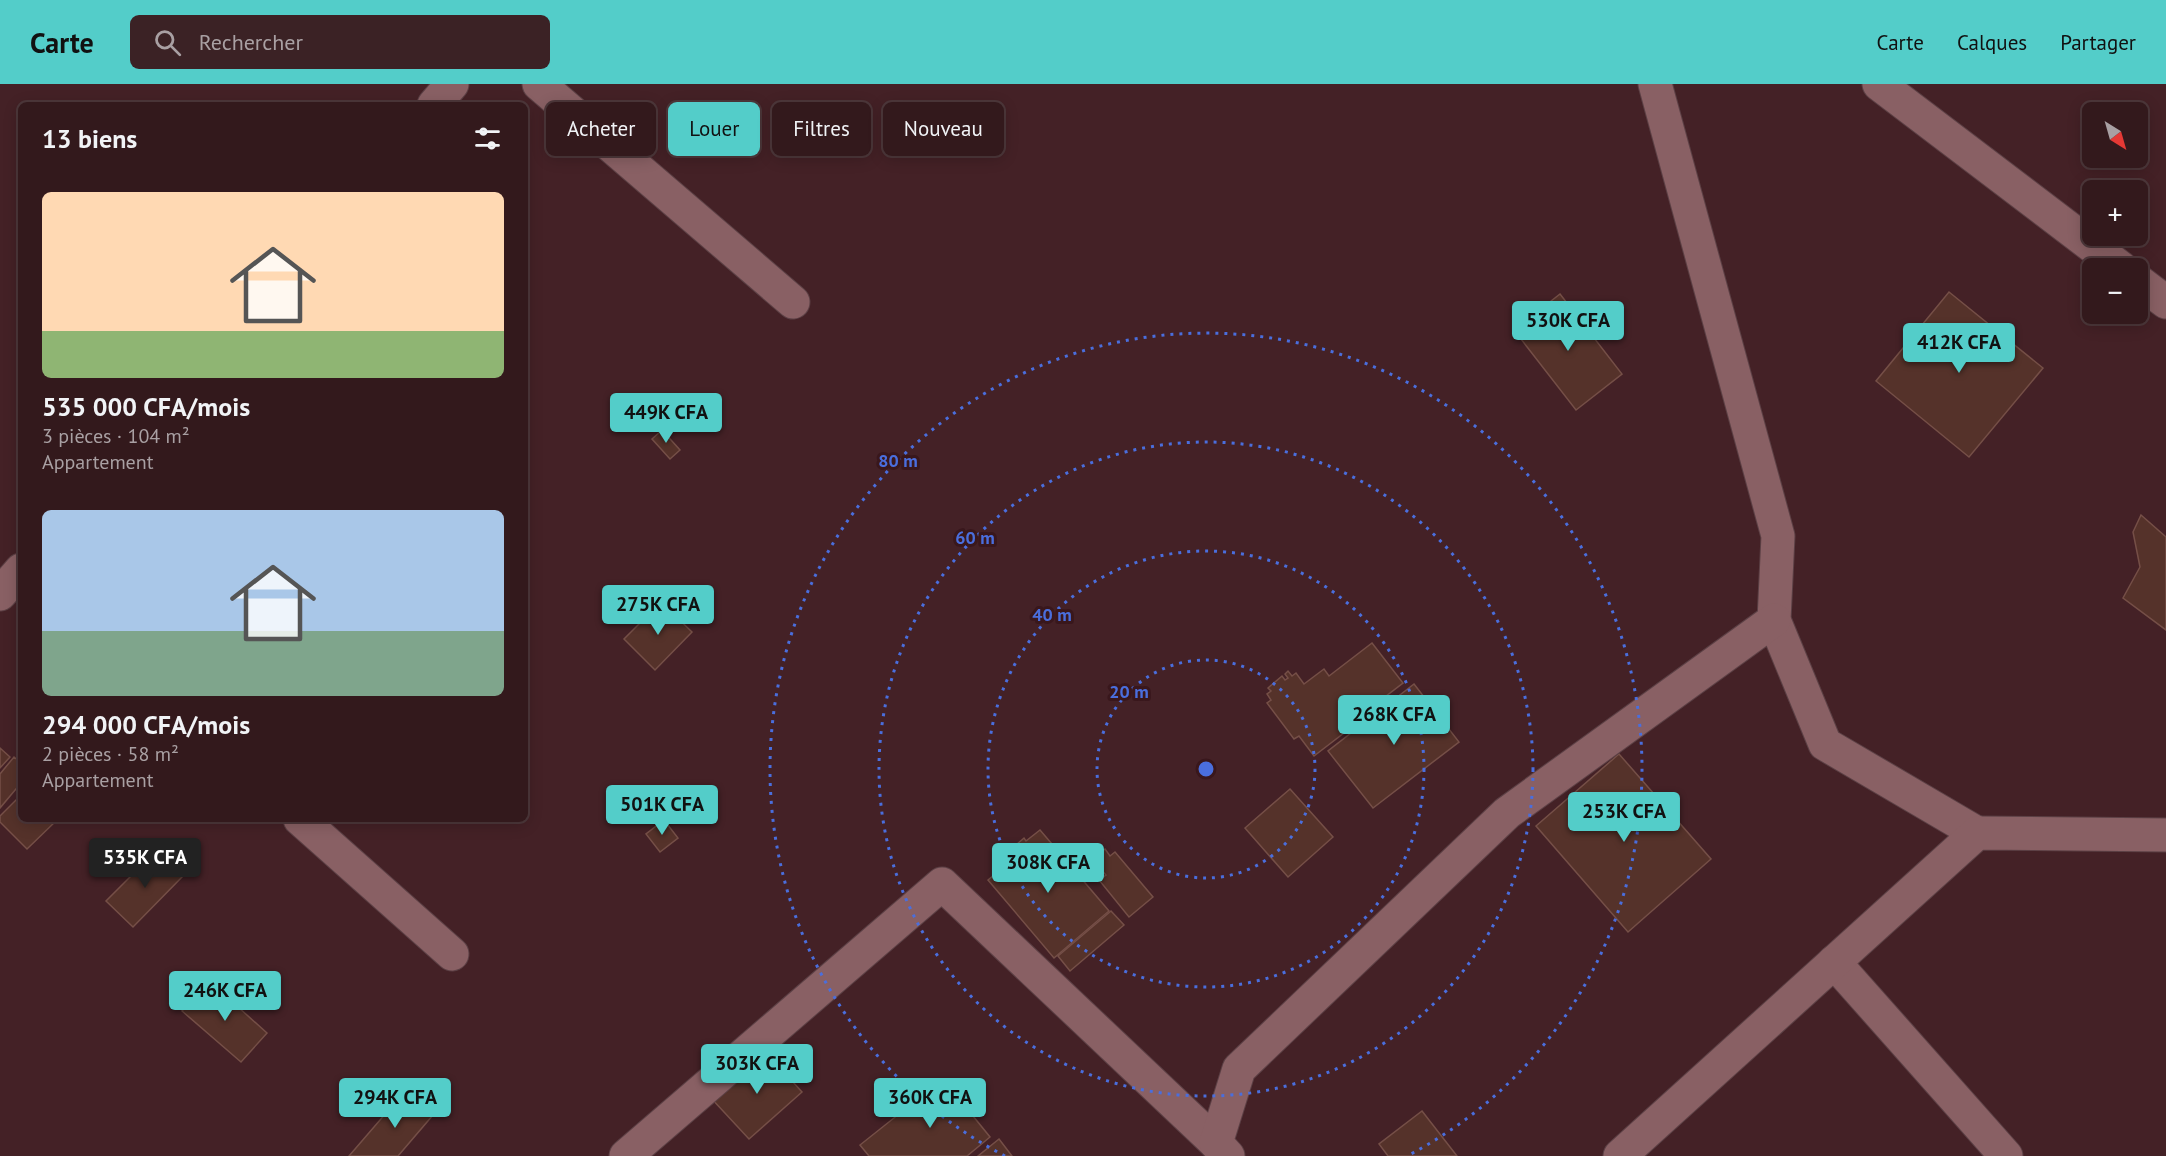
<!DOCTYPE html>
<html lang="fr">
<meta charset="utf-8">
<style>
:root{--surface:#33191c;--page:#3b2225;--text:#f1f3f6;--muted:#a9a0a3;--line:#4e383b;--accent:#53cdc9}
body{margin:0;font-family:"PT Sans",sans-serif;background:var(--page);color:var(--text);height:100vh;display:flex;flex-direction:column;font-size:22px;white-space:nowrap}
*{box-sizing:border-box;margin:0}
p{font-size:20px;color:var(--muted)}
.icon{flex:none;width:33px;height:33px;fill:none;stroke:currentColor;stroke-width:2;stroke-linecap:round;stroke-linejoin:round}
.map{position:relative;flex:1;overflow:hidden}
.sheet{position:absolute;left:18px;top:18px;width:510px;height:720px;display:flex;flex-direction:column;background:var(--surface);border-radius:9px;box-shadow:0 3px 15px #0003,0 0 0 2px var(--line)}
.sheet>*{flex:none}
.hud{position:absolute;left:546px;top:18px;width:570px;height:54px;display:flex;gap:12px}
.needle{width:39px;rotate:143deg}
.controls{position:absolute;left:2082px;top:18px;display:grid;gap:12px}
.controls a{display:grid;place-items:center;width:66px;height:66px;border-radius:9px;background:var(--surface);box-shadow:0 3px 15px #0003,0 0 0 2px var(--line);font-size:30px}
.price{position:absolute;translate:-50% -51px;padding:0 14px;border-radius:6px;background:var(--accent);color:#111;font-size:20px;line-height:39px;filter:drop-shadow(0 2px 3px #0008)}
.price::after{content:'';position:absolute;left:50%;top:36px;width:18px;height:14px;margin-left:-9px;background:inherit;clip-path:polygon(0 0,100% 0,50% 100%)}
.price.active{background:#222;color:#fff}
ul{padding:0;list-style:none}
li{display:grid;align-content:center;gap:12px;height:318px;padding:0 24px}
li span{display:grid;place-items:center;height:186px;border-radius:9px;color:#555}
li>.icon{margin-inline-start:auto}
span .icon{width:108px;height:108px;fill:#fffc;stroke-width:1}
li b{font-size:26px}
h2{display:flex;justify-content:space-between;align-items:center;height:72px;padding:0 24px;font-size:26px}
.chip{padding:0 21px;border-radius:9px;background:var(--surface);box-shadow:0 3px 15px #0003,0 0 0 2px var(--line);font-size:21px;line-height:54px}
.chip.active{background:var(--accent);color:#111}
header{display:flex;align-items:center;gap:36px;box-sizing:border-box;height:84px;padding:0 30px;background:var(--accent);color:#111}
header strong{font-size:28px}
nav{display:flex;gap:33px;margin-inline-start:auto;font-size:21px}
.search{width:420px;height:54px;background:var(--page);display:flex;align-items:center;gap:15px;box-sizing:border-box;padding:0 21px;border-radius:9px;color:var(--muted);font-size:22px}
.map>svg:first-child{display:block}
.building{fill:#55322a;stroke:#754f47;stroke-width:1.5}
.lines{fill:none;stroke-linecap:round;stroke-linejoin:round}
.minor-casing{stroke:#5c4045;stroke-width:35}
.minor{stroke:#896064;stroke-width:33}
.ring{fill:none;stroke:#4a6edd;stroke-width:3;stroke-dasharray:3 6}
.centre{fill:#4a6edd;stroke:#39171c;stroke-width:3}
.ring-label{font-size:18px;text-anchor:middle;font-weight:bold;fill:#4a6edd;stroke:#39171c;stroke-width:6;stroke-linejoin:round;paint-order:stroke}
</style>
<header>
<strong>Carte</strong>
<div class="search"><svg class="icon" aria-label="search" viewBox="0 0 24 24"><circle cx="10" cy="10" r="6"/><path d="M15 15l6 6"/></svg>Rechercher</div>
<nav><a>Carte</a><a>Calques</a><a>Partager</a></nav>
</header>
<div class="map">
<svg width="2166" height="1072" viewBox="0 0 2166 1072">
<rect width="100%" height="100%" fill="#442126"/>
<g class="building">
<polygon points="1949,208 2043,284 1969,373 1876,297"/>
<polygon points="1560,210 1622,290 1576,326 1514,246"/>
<polygon points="662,346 680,366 670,375 652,355"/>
<polygon points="2141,431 2166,453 2166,546 2123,514 2140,483 2133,448"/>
<polygon points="661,518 692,548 655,586 624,555"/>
<polygon points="1372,559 1403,599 1364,629 1366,632 1314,672 1299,652 1294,655 1267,619 1271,616 1267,610 1271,607 1268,604 1282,592 1285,596 1288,594 1285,590 1288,587 1292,592 1296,589 1304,600 1324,585 1329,592"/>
<polygon points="1414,600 1459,658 1373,724 1328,667"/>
<polygon points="0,664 10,673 0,684"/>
<polygon points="1619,670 1711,775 1628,848 1536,742"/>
<polygon points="14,673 21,679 21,699 0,724 0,690"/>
<polygon points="1290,705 1333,753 1288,793 1245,744"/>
<polygon points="21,711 21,735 58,735 27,765 0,738 0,732"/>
<polygon points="664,736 678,754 660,768 646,750"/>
<polygon points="1040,746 1109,827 1054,874 988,796 1014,774 1009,767 1024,754 1026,757"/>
<polygon points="1105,765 1110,772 1115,768 1153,813 1129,833 1099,796 1106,791 1092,775"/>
<polygon points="157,766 183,792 133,843 106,817"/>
<polygon points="1111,827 1124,841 1070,887 1058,872"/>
<polygon points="209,897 267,949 241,978 182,927"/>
<polygon points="764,966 802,1008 749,1055 711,1014"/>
<polygon points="943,995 990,1053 967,1072 869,1072 860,1061"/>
<polygon points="405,1007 433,1031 398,1072 349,1072"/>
<polygon points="1422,1027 1457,1072 1388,1072 1379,1060"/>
<polygon points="999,1055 1012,1072 978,1072"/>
</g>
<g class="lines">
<g class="minor-casing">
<g id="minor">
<polyline points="539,0 793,218"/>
<polyline points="1655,0 1778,452 1774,536 1825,660 1977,749"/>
<polyline points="1879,0 2121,184"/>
<polyline points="434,21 452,0"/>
<polyline points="2138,197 2166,218"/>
<polyline points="0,510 21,486"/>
<polyline points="300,735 452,870"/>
<polyline points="1834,878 2006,1072"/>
<polyline points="626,1072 942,800 1216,1059"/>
<polyline points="1228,1072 1216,1059 1239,985 1507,729 1774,536"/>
<polyline points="1620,1072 1977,749 2166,751"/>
</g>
</g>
<use href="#minor" class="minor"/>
</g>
<g class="ring">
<circle cx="1206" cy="685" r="109"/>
<circle cx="1206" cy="685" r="218"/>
<circle cx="1206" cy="685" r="327"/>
<path d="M1005 1072A436 436 0 1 1 1407 1072"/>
</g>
<circle cx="1206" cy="685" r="9" class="centre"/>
<g class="ring-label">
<text x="898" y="383">80 m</text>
<text x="975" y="460">60 m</text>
<text x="1052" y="537">40 m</text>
<text x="1129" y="614">20 m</text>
</g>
</svg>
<div class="controls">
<a><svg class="needle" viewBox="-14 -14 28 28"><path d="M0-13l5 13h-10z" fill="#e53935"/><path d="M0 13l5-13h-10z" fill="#a9a0a3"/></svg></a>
<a>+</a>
<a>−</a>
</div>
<b class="price" style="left:1568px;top:268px">530K CFA</b>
<b class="price" style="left:1959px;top:290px">412K CFA</b>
<b class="price" style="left:666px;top:360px">449K CFA</b>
<b class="price" style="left:658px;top:552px">275K CFA</b>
<b class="price" style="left:1394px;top:662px">268K CFA</b>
<b class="price" style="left:662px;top:752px">501K CFA</b>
<b class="price" style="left:1624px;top:759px">253K CFA</b>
<b class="price active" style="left:145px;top:805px">535K CFA</b>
<b class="price" style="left:1048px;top:810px">308K CFA</b>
<b class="price" style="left:225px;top:938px">246K CFA</b>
<b class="price" style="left:757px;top:1011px">303K CFA</b>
<b class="price" style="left:395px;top:1045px">294K CFA</b>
<b class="price" style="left:930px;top:1045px">360K CFA</b>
<div class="hud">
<a class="chip">Acheter</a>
<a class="chip active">Louer</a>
<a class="chip">Filtres</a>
<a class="chip">Nouveau</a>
</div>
<section class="sheet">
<h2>13 biens<svg class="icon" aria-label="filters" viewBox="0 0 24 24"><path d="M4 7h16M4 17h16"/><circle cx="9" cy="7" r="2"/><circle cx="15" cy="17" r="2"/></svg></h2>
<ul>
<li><span style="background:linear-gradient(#ffd9b3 75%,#8fb573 0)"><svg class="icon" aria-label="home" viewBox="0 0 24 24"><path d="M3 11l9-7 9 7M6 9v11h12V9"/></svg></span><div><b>535 000 CFA/mois</b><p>3 pièces · 104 m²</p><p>Appartement</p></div></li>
<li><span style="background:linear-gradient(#a9c7e8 65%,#7fa58c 0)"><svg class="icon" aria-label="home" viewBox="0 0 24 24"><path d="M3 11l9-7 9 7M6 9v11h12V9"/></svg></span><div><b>294 000 CFA/mois</b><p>2 pièces · 58 m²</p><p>Appartement</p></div></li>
</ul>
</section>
</div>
